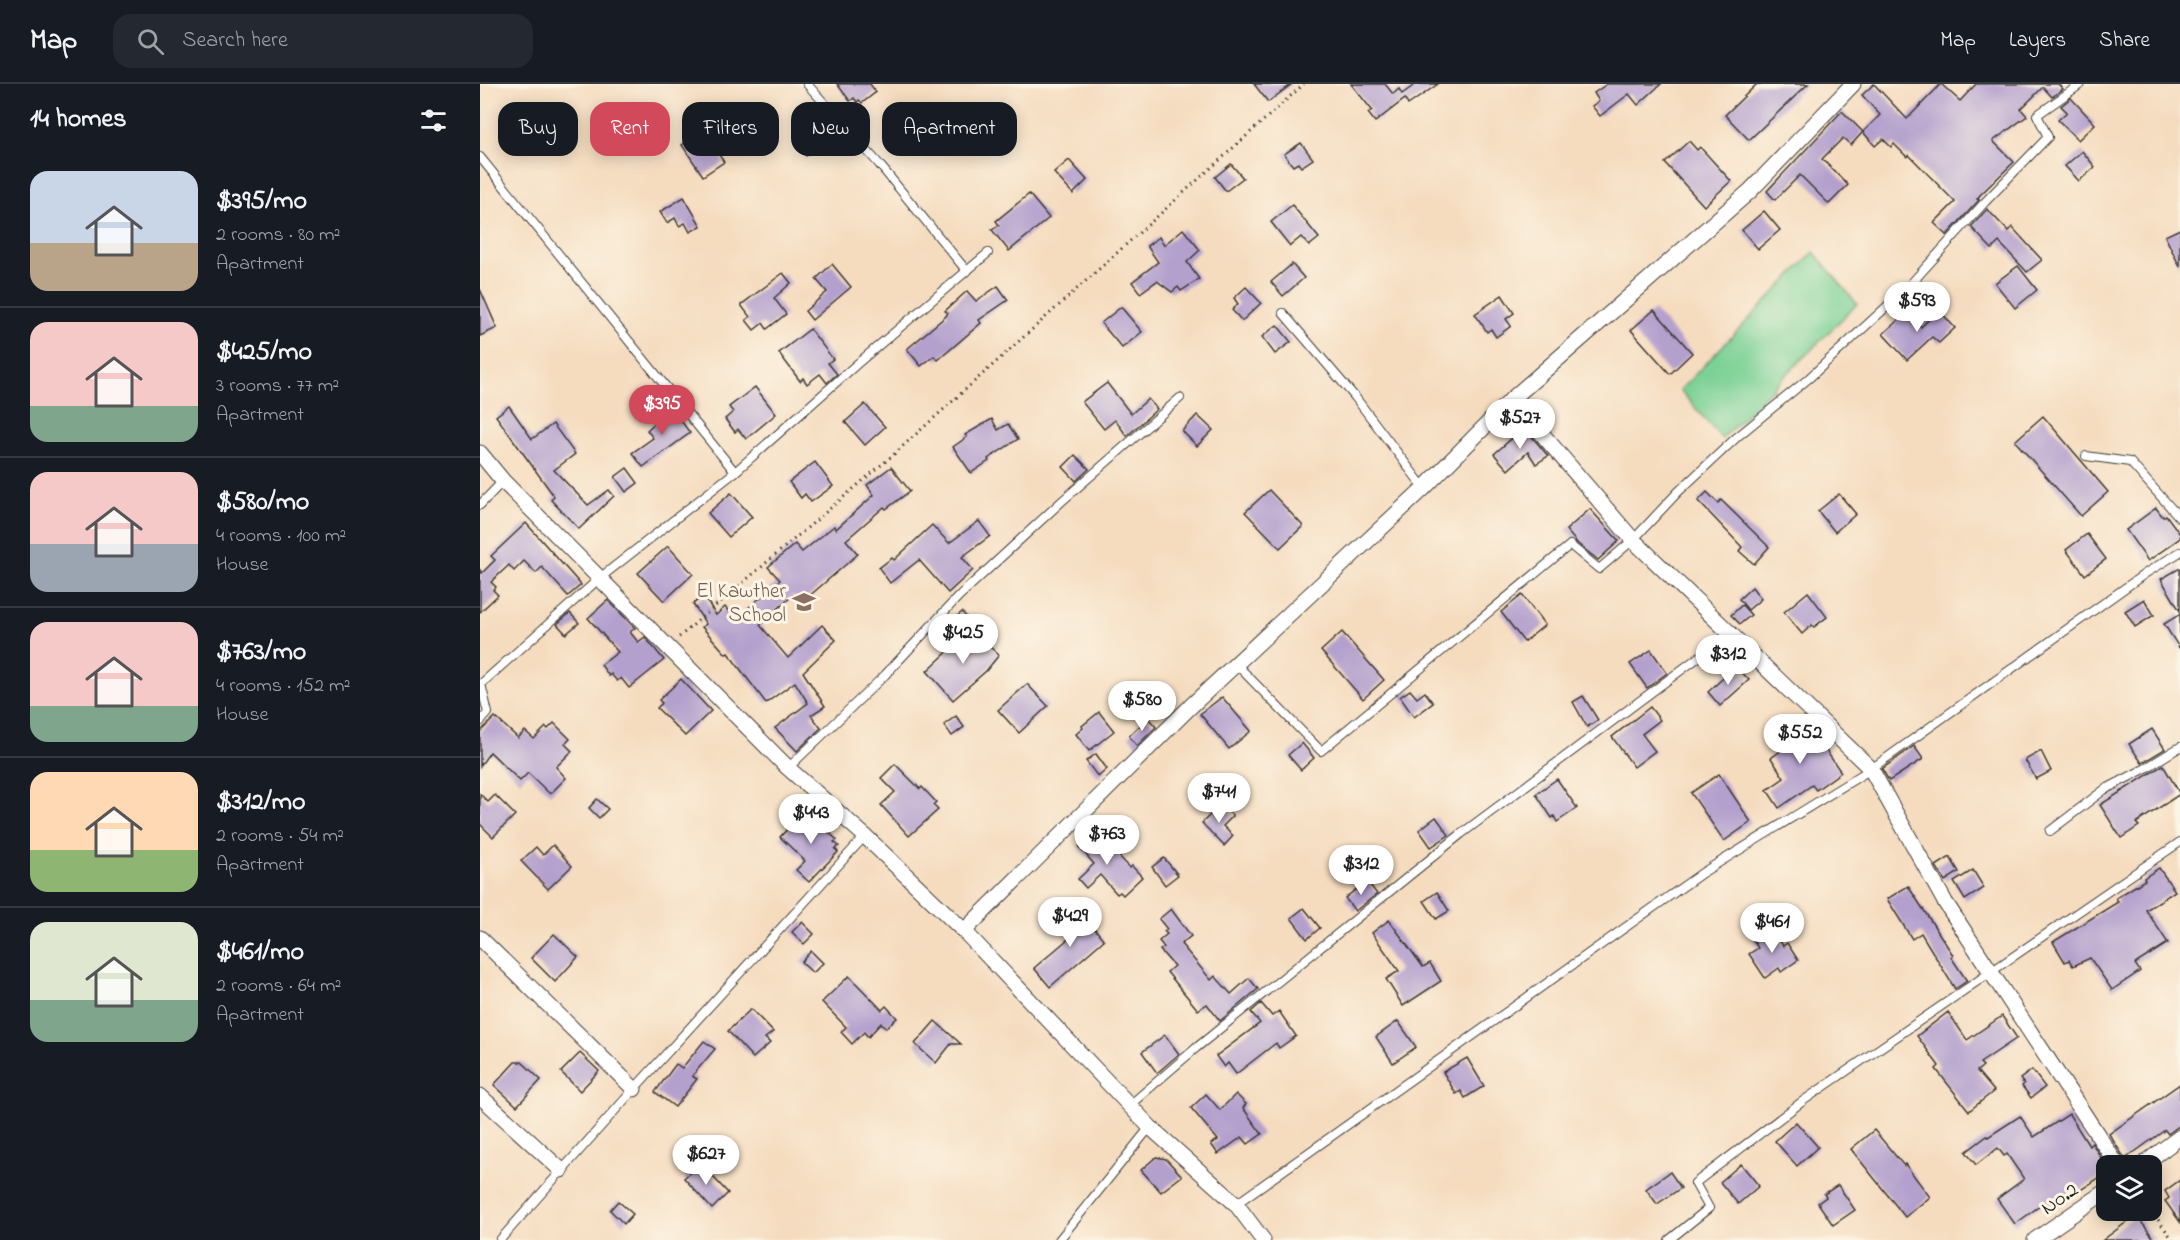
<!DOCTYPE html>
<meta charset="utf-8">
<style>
:root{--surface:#171b24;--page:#242831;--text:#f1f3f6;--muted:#9ea1a6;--line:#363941;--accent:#d1495b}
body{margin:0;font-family:"Indie Flower",sans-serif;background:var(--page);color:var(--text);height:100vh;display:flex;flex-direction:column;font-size:22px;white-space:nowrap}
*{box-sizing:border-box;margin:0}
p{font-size:20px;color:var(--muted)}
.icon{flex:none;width:33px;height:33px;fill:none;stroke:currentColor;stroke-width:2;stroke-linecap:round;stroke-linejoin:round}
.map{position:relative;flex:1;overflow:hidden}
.side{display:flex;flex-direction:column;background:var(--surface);width:480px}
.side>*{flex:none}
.top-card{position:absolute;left:18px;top:18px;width:570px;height:54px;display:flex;gap:12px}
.controls{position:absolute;left:1616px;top:1071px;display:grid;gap:12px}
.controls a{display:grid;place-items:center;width:66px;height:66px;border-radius:12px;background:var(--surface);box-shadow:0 3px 15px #0003;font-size:30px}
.price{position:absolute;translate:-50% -51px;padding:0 14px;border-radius:21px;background:#fff;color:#222;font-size:20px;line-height:39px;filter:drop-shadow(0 2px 3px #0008)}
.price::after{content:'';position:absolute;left:50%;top:36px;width:18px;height:14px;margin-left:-9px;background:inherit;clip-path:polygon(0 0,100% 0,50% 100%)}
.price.on{background:var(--accent);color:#fff}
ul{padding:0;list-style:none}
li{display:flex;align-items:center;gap:18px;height:150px;padding:0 30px}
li+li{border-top:2px solid var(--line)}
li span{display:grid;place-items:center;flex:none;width:168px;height:120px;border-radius:18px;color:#555}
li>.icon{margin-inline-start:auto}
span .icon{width:72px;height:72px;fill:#fffc;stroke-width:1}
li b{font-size:26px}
h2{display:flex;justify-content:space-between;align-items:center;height:72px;padding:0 30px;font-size:26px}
.tag{padding:0 21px;border-radius:18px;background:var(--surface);box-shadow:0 3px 15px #0003;font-size:21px;line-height:54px}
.tag.on{background:var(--accent);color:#fff}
header{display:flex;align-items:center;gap:36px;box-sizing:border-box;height:84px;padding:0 30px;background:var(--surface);border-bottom:2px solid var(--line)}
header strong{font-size:28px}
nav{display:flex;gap:33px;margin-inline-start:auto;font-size:21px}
.search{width:420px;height:54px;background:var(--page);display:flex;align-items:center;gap:15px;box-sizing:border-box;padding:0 21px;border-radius:18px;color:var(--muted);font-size:22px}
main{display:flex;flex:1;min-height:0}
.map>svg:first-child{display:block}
.green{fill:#7bd196;stroke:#4c7659;stroke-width:1.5}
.building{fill:#b4a0cd}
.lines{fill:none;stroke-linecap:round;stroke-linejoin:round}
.service-casing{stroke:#3d3934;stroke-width:10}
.minor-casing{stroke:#3d3934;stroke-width:17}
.path{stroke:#3d3934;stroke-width:3;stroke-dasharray:1.5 4.5;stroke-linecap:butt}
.service{stroke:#fff;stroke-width:8}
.minor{stroke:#fff;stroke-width:15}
.labels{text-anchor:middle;stroke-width:6;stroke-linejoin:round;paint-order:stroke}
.education-label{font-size:21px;fill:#785e54;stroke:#fcf5e5;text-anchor:end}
.street-label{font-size:21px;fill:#1c1c1c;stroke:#fcf5e5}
</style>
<header>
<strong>Map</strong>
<div class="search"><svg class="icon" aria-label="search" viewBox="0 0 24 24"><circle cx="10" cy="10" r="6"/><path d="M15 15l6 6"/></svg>Search here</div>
<nav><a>Map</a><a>Layers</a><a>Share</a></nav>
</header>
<main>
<section class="side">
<h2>14 homes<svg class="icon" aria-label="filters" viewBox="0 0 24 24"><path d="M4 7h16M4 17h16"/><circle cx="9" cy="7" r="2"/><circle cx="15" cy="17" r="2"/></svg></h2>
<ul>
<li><span style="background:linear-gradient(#c9d6e8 60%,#b9a48a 0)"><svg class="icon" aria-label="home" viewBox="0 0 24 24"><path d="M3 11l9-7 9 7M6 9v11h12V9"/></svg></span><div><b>$395/mo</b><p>2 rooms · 80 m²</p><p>Apartment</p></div></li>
<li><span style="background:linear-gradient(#f6c9c9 70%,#7fa58c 0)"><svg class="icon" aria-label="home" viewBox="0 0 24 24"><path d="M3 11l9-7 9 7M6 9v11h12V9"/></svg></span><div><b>$425/mo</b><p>3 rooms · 77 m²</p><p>Apartment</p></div></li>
<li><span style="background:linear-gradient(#f6c9c9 60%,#9aa5b1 0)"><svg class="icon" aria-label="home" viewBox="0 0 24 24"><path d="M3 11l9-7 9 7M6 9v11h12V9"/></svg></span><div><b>$580/mo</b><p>4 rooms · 100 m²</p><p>House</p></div></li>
<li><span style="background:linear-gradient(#f6c9c9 70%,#7fa58c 0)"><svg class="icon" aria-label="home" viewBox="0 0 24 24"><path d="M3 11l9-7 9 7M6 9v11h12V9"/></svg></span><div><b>$763/mo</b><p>4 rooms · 152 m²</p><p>House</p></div></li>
<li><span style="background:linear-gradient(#ffd9b3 65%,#8fb573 0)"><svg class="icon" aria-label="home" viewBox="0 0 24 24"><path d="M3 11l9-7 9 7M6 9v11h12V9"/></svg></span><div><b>$312/mo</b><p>2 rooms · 54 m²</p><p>Apartment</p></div></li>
<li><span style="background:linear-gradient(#dfe7d0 65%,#7fa58c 0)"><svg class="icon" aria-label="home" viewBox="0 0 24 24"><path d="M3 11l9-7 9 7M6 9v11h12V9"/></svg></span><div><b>$461/mo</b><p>2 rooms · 64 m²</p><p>Apartment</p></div></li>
</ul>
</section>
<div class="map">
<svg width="1700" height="1156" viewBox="0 0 1700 1156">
<rect width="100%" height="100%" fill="#fcf5e5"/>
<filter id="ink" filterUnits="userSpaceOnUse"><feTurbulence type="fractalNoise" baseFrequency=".0167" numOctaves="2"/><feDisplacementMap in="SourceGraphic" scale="12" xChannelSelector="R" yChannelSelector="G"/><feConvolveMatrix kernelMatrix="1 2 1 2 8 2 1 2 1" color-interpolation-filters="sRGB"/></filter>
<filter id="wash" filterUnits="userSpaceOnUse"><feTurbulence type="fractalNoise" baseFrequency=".008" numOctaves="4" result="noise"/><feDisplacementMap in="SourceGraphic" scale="24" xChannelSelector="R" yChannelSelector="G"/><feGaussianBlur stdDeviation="1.35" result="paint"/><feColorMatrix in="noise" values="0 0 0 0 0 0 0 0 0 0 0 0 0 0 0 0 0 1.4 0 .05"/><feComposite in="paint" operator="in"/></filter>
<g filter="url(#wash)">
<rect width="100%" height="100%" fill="#f5dcbf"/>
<polygon class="green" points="1334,168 1377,220 1242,355 1200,306"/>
<g id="blocks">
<g class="building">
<polygon points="357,0 390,0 396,8 382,19 379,16 377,18 374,14 370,17"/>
<polygon points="774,0 812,0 788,18"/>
<polygon points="871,0 905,0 913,10 919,5 922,10 936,0 958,0 928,21 925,15 895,38 888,29 892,26"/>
<polygon points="1127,0 1181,0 1158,21 1149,10 1120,32 1112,22 1119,17 1114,9"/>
<polygon points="1277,0 1328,0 1269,56 1245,31"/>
<polygon points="1394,0 1427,35 1461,0 1480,17 1496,0 1578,0 1583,5 1572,13 1563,3 1541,25 1547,32 1513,57 1534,78 1500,111 1497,115 1499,116 1467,151 1454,139 1475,118 1429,71 1427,73 1414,60 1411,63 1403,55 1395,62 1383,48 1371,61 1363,54 1342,75 1368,101 1349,120 1320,91 1295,116 1287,107 1362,27 1383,48 1400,31 1382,11"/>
<polygon points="1591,14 1615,40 1598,56 1578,36 1587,28 1581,22"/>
<polygon points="334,45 344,59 326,72 316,59"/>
<polygon points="223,47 244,78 223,92 202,61"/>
<polygon points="1209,57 1217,66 1220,63 1251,97 1224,122 1185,79"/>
<polygon points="821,59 833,75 821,83 818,79 813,82 804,70"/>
<polygon points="1602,67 1615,83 1599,97 1585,82"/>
<polygon points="589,76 607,96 593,110 574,89"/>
<polygon points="751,80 763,94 746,107 735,93"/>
<polygon points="549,110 569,134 529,167 512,146 519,141 516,137"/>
<polygon points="204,113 221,142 210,148 205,139 199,142 195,134 187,139 180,128"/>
<polygon points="812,121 839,154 829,162 821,153 810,162 791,138"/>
<polygon points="1507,125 1528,147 1532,143 1562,176 1547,188 1519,158 1512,165 1491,143"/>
<polygon points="1284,127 1300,146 1278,165 1262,146"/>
<polygon points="703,145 720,166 707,178 719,195 701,207 698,203 692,208 677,197 660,209 652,198 678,178 667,162 679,153 684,161"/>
<polygon points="1700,145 1700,183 1685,152"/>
<polygon points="352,180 371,203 332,236 325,227 347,208 336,195"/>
<polygon points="812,180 824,194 803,212 791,198"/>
<polygon points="1538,182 1557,206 1535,224 1515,199"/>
<polygon points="303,189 311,199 294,214 306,230 287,245 283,239 274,246 266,236 270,233 261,221"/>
<polygon points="518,202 528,216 499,236 501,239 458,276 454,272 441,282 427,265 466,232 468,229 465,227 487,207 496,217"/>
<polygon points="766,203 781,219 762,237 752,226 758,220 754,214"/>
<polygon points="0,205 17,244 0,252"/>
<polygon points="1022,211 1034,229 1026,235 1031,242 1016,253 1011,245 1007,248 995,230"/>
<polygon points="641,223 662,248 642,264 621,239"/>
<polygon points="1174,226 1212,269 1190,290 1151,246"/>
<polygon points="1459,226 1475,244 1459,259 1452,253 1427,276 1403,250 1427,228 1441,243"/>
<polygon points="797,241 811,258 795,270 782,253"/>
<polygon points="330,245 353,275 348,279 357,290 347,299 340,290 327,300 323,294 320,297 299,269"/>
<polygon points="627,299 651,330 668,315 677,325 647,352 635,336 624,345 602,318"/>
<polygon points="275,303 296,330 266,355 258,345 255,348 245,335 253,328 249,323"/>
<polygon points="385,320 405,343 385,361 365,338"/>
<polygon points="193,321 202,332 199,334 210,349 163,383 152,369 173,354 167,346 177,337 175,334"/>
<polygon points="29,322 52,355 73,340 95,370 74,386 108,421 129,406 134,412 99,445 71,416 74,412 16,332"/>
<polygon points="717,331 733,346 717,362 702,347"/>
<polygon points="1563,332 1628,408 1601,432 1535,357"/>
<polygon points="512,335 518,346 528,340 538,355 508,375 509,377 491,389 473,363 487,353 485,351"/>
<polygon points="1048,348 1068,372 1056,380 1048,368 1028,386 1014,370 1037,350"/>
<polygon points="595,371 609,385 596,397 583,383"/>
<polygon points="335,378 353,402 331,418 325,410 321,414 309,398"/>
<polygon points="411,383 430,407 406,425 404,423 366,456 378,470 320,520 313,511 280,541 308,574 342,541 356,556 323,588 345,622 331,631 341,644 317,667 295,644 328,619 315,598 286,619 248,569 246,570 222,543 226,540 213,520 224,512 236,531 245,523 256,535 300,496 288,483 315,460 322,468 354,442 356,445 394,411 387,401"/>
<polygon points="147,384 158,399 146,408 135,393"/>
<polygon points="789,406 823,442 800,464 765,428"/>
<polygon points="1227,408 1238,419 1241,416 1289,463 1274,480 1259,467 1262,463 1218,417"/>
<polygon points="251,409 272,433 249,453 228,429"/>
<polygon points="1359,410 1376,430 1355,448 1338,427"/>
<polygon points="1676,424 1683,433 1686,431 1700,450 1700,454 1668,477 1646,446"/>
<polygon points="1110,425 1139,457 1118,476 1098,460 1086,446"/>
<polygon points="499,437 510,452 482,473 493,486 468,509 439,476 410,499 399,484 412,474 414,476 452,441 469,459"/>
<polygon points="46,439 101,501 88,512 62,483 56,489 44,477 34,487 29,481 11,498 16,503 13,506 18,511 0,528 0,486 2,489 15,476 11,472"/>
<polygon points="1607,450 1626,475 1605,491 1586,466"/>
<polygon points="188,462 213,490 184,517 158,489"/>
<polygon points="1700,484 1700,527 1681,495"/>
<polygon points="1272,503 1281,515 1268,526 1259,515"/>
<polygon points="1328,508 1347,533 1334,543 1332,541 1322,550 1304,528"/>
<polygon points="1042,511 1065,541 1044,558 1021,528"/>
<polygon points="1664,515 1674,531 1655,543 1645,527"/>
<polygon points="128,516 155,544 150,548 158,558 165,553 184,576 149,604 141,594 137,597 131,590 129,592 121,581 138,568 108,534"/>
<polygon points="1262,521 1271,531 1260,540 1251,531"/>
<polygon points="482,528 490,537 478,547 470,538"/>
<polygon points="90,529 99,539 86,550 77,540"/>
<polygon points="1700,530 1700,565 1684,540"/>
<polygon points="491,546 519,571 506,587 473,616 447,587"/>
<polygon points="862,548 904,596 883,615 841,567"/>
<polygon points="1171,566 1187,589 1167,604 1150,580"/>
<polygon points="1256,582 1269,596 1240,622 1228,608"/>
<polygon points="201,595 231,627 205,652 177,624 182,619 179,616"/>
<polygon points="547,600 568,622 539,649 518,626"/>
<polygon points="930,606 937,614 945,608 953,619 934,633 920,613"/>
<polygon points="1103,612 1118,636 1107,643 1093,618"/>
<polygon points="742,613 771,647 749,665 720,630"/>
<polygon points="1170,623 1180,636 1162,650 1175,667 1154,683 1132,653"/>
<polygon points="619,628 634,647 609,667 596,650 603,644 602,642"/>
<polygon points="476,632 484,643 472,652 464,641"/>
<polygon points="15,633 38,654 45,647 54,655 66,643 68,645 74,639 90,655 85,660 92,667 76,683 86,694 70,710 48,689 40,697 10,668 0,682 0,648"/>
<polygon points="668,634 676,643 657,662 649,652"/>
<polygon points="1310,637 1325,658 1335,651 1361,688 1336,706 1332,701 1299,724 1287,706 1304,694 1291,674 1302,666 1291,651"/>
<polygon points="1672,645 1685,665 1662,679 1649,660"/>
<polygon points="822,659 834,674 821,686 808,671"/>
<polygon points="1434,662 1443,675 1409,697 1402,685"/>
<polygon points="1561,667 1571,687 1556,695 1545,676"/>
<polygon points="616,670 627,685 618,693 606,677"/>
<polygon points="415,680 440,705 442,703 456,718 453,721 458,726 429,752 401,721 415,708 401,694"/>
<polygon points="1683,681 1700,710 1656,739 1659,742 1641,754 1620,721"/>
<polygon points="1239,690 1271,738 1244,757 1211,709"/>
<polygon points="1077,695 1097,724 1077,738 1074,732 1072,734 1056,710"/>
<polygon points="0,710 8,718 15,711 35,731 13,753 0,740"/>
<polygon points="117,715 128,725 119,734 109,724"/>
<polygon points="741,720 753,732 743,742 753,752 744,762 722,739"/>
<polygon points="325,726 357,756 354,758 359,762 355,765 358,768 329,798 316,786 325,777 300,753"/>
<polygon points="956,733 969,751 951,763 939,746"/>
<polygon points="616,747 650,784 652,782 662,793 643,811 640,808 637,810 620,791 606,804 598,795 614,780 599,763"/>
<polygon points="73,761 92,782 68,805 41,777 56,763 63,771"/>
<polygon points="1470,773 1479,788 1465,797 1456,782"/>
<polygon points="684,774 698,791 685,801 672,783"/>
<polygon points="1679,784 1695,807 1666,826 1688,859 1655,880 1660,887 1632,906 1610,874 1593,882 1589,876 1585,878 1573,858 1638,818 1636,814 1665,796 1664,794"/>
<polygon points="1493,786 1504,804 1485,816 1474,798"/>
<polygon points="887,797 897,810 875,827 865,814"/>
<polygon points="1428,802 1473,871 1471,873 1487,897 1475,905 1441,849 1432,855 1407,815"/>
<polygon points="957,808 969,827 956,835 944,817"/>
<polygon points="597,823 624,856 570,903 554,884 594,850 582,836"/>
<polygon points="824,824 840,844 827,855 811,834"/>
<polygon points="691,825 711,852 701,860 731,896 735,892 751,910 769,894 778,905 740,937 727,920 718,926 687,888 694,882 680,866 684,863 679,857 687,850 684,847 687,845 679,835"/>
<polygon points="909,836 943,883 950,879 961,897 923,922 906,895 919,887 892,849"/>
<polygon points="322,838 334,850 324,860 312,848"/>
<polygon points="1291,844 1303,862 1307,859 1318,876 1301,888 1299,884 1285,894 1269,870 1278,864 1273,856"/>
<polygon points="74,850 98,873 75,898 51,874"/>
<polygon points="331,867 343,879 333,889 321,878"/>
<polygon points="369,892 402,926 406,922 417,934 406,944 401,939 388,953 384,948 372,960 361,948 366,943 342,918"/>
<polygon points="781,919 792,932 799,927 816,952 799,964 796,959 756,990 748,979 744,983 736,972 780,939 771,928"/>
<polygon points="271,925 293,948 285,954 290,959 273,974 248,947"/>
<polygon points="1468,928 1487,956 1522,932 1537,954 1500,979 1503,982 1497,987 1514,1007 1489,1027 1456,985 1459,982 1437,952"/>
<polygon points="455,937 481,960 471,960 456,979 435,960"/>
<polygon points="918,937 936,963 913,979 896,953"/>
<polygon points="685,951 699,970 677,989 662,968"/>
<polygon points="224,957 235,965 212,992 217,995 195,1023 175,1008 196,980 202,984"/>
<polygon points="100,969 119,987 100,1007 81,988"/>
<polygon points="987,974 1004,1002 985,1014 981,1007 976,1010 963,988"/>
<polygon points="35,978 42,978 61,996 37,1022 14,1001"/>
<polygon points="1552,986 1565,1003 1551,1014 1542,1002 1544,1000 1540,995"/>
<polygon points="1700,1000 1700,1041 1688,1050 1685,1046 1645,1075 1629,1050"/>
<polygon points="726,1010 740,1026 756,1010 766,1020 763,1024 782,1050 768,1060 762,1053 738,1070 731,1060 738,1056 711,1024"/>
<polygon points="1589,1030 1609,1062 1612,1059 1626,1082 1626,1089 1569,1127 1564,1119 1535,1140 1517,1115 1544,1095 1527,1070 1524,1072 1518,1064 1496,1081 1486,1068 1507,1052 1508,1053 1540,1032 1554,1053"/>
<polygon points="1316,1038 1338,1063 1317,1082 1295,1057"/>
<polygon points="1394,1046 1424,1082 1425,1080 1450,1113 1425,1133 1371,1065"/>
<polygon points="676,1073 686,1075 702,1092 681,1108 661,1086"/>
<polygon points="220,1079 248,1109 232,1125 204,1094"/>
<polygon points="1261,1080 1279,1102 1258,1120 1240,1098"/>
<polygon points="1190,1088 1201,1104 1177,1120 1166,1105"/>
<polygon points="1700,1096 1700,1138 1685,1117 1689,1114 1685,1107"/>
<polygon points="1358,1101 1375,1126 1353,1141 1338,1119 1346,1113 1344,1110"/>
<polygon points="138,1117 153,1130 144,1140 130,1126"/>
<polygon points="1656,1131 1675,1156 1623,1156"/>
</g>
</g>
</g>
<g filter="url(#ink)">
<use href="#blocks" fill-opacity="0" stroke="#3d3934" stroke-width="1.5"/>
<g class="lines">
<g class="service-casing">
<g id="service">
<polyline points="327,0 399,80 486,186"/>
<polyline points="0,73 255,388"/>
<polyline points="803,229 875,313 944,404"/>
<polyline points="1606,372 1650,378 1700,434"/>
<polyline points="0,421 23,397"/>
<polyline points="757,581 841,667 1090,461 1119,485 1153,456 1198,408 1257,353 1328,295 1427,204 1505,118 1568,53 1557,31 1601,0"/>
<polyline points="0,638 8,629 1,600 121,493 255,388 378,279 508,169"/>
<polyline points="308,684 405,591 479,512 582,417 700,314"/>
<polyline points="1570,747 1624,706 1666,684 1700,663"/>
<polyline points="651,1020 716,964 981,750 1251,549"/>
<polyline points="756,1120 1222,789 1391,685 1666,489 1700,468"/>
<polyline points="20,1156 154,1005 385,752"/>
<polyline points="579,1156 670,1043"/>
<polyline points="1189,1156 1229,1124 1215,1099 1323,1017 1700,758"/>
</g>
</g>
<g class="minor-casing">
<g id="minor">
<polyline points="1032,315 1153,456 1391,685 1465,818 1638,1082"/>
<polyline points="0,369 23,397 308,684 385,752 484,847 670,1043 756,1120 783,1156"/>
<polyline points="484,847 711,622 944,404 1032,315 1270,107 1373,0"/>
<polyline points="0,854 154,1005"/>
<polyline points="0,1012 81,1086"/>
<polyline points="1661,1082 1700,1053"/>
<polyline points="1555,1156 1626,1107"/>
</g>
</g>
<g class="path">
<polyline points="199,553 413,371 824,0"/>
<polyline points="1671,1126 1693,1156"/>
</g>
<use href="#service" class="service"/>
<use href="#minor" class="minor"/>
</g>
</g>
<defs>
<g id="school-bare" transform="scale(1.8)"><path d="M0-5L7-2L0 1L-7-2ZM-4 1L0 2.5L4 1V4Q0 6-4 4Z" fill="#8d6e63" stroke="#fcf5e5" stroke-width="2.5" paint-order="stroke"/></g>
</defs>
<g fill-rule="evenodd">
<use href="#school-bare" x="324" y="518"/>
</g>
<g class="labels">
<g class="education-label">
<text x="306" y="513">El Kawther<tspan x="306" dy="24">School</tspan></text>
</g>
<g class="street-label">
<text transform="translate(1579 1114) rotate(-35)" y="7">No.2</text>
</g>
</g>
</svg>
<div class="controls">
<a><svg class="icon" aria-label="layers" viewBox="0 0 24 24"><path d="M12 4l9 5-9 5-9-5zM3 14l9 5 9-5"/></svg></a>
</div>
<b class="price" style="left:1437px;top:249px">$593</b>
<b class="price on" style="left:182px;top:352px">$395</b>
<b class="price" style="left:1040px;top:366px">$527</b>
<b class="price" style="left:483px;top:581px">$425</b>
<b class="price" style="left:1248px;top:602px">$312</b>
<b class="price" style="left:662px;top:648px">$580</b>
<b class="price" style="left:1320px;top:681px">$552</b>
<b class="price" style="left:739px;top:740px">$741</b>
<b class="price" style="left:331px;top:761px">$443</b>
<b class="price" style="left:627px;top:782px">$763</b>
<b class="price" style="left:881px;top:812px">$312</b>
<b class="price" style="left:590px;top:864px">$429</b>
<b class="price" style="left:1292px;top:870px">$461</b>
<b class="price" style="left:226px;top:1102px">$627</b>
<div class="top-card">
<a class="tag">Buy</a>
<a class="tag on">Rent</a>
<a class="tag">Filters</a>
<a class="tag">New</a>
<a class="tag">Apartment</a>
</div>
</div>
</main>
